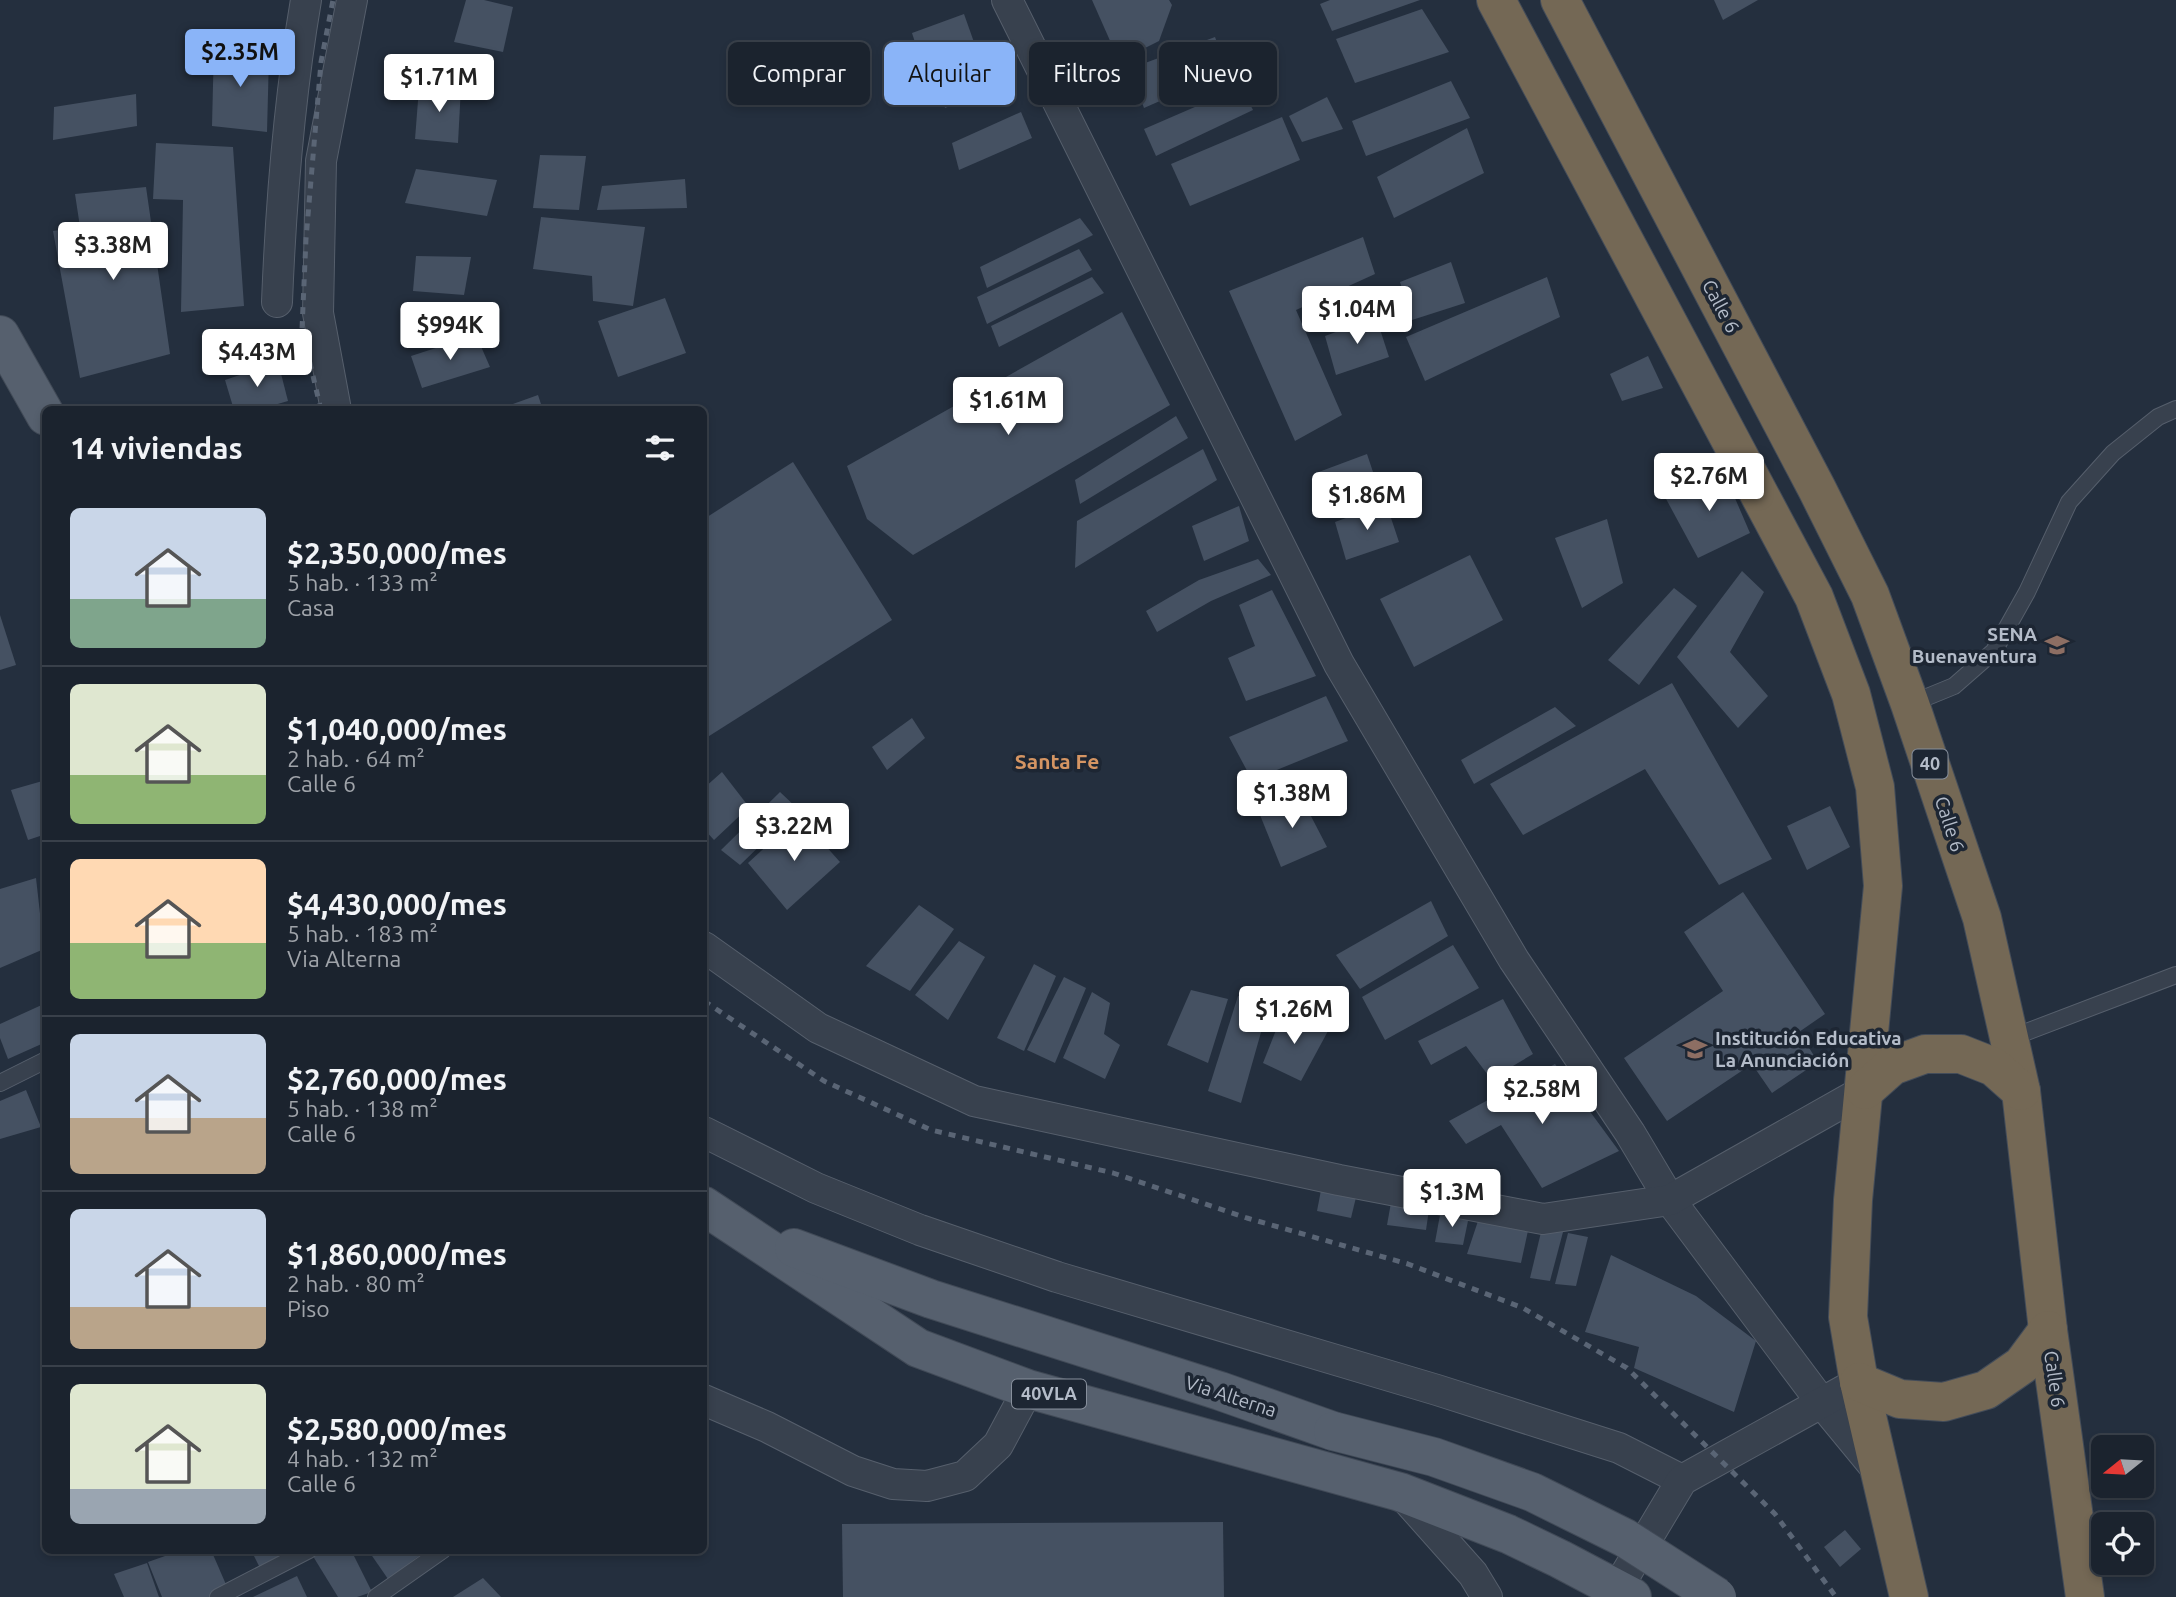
<!DOCTYPE html>
<html lang="es">
<meta charset="utf-8">
<style>
:root{--surface:#1b232e;--page:#242b36;--text:#f1f3f6;--muted:#a0a4aa;--line:#39404a;--accent:#8ab4f8}
body{margin:0;font-family:Ubuntu,sans-serif;background:var(--page);color:var(--text);height:100vh;display:flex;flex-direction:column;font-size:26px;white-space:nowrap}
*{box-sizing:border-box;margin:0}
p{font-size:23px;color:var(--muted)}
.icon{flex:none;width:38px;height:38px;fill:none;stroke:currentColor;stroke-width:2;stroke-linecap:round;stroke-linejoin:round}
.map{position:relative;flex:1;overflow:hidden}
.side{position:absolute;left:42px;top:406px;width:665px;height:1148px;display:flex;flex-direction:column;background:var(--surface);border-radius:10px;box-shadow:0 4px 10px #0003,0 0 0 2px var(--line)}
.side>*{flex:none}
.guide{position:absolute;left:728px;top:42px;width:665px;height:63px;display:flex;gap:14px}
.needle{width:46px;rotate:252deg}
.controls{position:absolute;left:2091px;top:1435px;display:grid;gap:14px}
.controls a{display:grid;place-items:center;width:63px;height:63px;border-radius:10px;background:var(--surface);box-shadow:0 4px 10px #0003,0 0 0 2px var(--line);font-size:35px}
.price{position:absolute;translate:-50% -60px;padding:0 16px;border-radius:7px;background:#fff;color:#222;font-size:23px;line-height:46px;filter:drop-shadow(0 2px 4px #0008)}
.price::after{content:'';position:absolute;left:50%;top:42px;width:21px;height:16px;margin-left:-10px;background:inherit;clip-path:polygon(0 0,100% 0,50% 100%)}
.price.selected{background:var(--accent);color:#111}
ul{padding:0;list-style:none}
li{display:flex;align-items:center;gap:21px;height:175px;padding:0 28px}
li+li{border-top:2px solid var(--line)}
li span{display:grid;place-items:center;flex:none;width:196px;height:140px;border-radius:10px;color:#555}
li>.icon{margin-inline-start:auto}
span .icon{width:84px;height:84px;fill:#fffc;stroke-width:1}
li b{font-size:30px}
h2{display:flex;justify-content:space-between;align-items:center;height:84px;padding:0 28px;font-size:30px}
.pill{padding:0 24px;border-radius:10px;background:var(--surface);box-shadow:0 4px 10px #0003,0 0 0 2px var(--line);font-size:24px;line-height:63px}
.pill.selected{background:var(--accent);color:#111}
.map>svg:first-child{display:block}
.building{fill:#455162}
.lines{fill:none;stroke-linecap:round;stroke-linejoin:round}
.lane-casing{stroke:#565f6c;stroke-width:18}
.street-casing{stroke:#565f6c;stroke-width:32}
.primary-casing{stroke:#414a57;stroke-width:40}
.highway-casing{stroke:#434c59;stroke-width:40}
.lane{stroke:#38414e;stroke-width:16}
.street{stroke:#38414e;stroke-width:30}
.primary{stroke:#56606e;stroke-width:38}
.highway{stroke:#746855;stroke-width:38}
.rail{stroke:#5a6575;stroke-width:5;stroke-dasharray:7 7;stroke-linecap:butt}
.primary-bridge-casing{stroke:#414a57;stroke-width:40;stroke-linecap:butt}
.primary-bridge{stroke:#56606e;stroke-width:38}
.labels{text-anchor:middle;stroke-width:7;stroke-linejoin:round;paint-order:stroke}
.shield{fill:#1d2633;stroke:#878f9c;stroke-width:2}
.shield-label{font-size:18px;font-weight:bold;fill:#b4bcc9}
.street-label{font-size:19px;fill:#b4bcc9;stroke:#1d2633}
.poi-label{font-size:19px;font-weight:bold;fill:#b4bcc9;stroke:#1d2633;text-anchor:end}
.neighbourhood-label{font-size:21px;font-weight:bold;fill:#d59563;stroke:#1d2633}
</style>
<div class="map">
<svg width="2176" height="1597" viewBox="0 0 2176 1597">
<rect width="100%" height="100%" fill="#242f3e"/>
<g class="building">
<polygon points="466,0 484,0 513,7 503,52 454,42"/>
<polygon points="1092,0 1169,0 1172,5 1159,41 1119,61"/>
<polygon points="1330,0 1420,0 1332,31 1320,4"/>
<polygon points="1714,0 1758,0 1723,20"/>
<polygon points="1422,9 1449,52 1355,83 1336,39"/>
<polygon points="964,14 975,45 922,64 912,33"/>
<polygon points="1215,37 1228,71 1144,108 1129,69"/>
<polygon points="214,44 269,56 267,132 212,126"/>
<polygon points="985,57 996,89 945,108 934,76"/>
<polygon points="1451,81 1470,118 1366,156 1352,121"/>
<polygon points="461,87 458,143 415,139 419,88"/>
<polygon points="1241,87 1253,110 1156,156 1144,129"/>
<polygon points="136,94 137,126 53,140 54,107"/>
<polygon points="1327,97 1343,129 1302,142 1289,116"/>
<polygon points="1021,112 1032,138 959,170 952,143"/>
<polygon points="1282,117 1300,160 1190,206 1171,164"/>
<polygon points="1467,128 1484,173 1394,218 1377,177"/>
<polygon points="156,143 233,147 244,306 181,312 183,200 153,199"/>
<polygon points="540,155 586,156 579,210 533,208"/>
<polygon points="416,169 497,180 487,216 405,203"/>
<polygon points="685,179 687,208 597,210 602,186"/>
<polygon points="146,187 170,354 80,378 53,231 80,227 75,194"/>
<polygon points="541,217 645,227 633,306 593,301 592,276 533,269"/>
<polygon points="1080,218 1093,235 987,288 980,267"/>
<polygon points="1363,237 1375,274 1296,310 1342,415 1295,441 1229,291"/>
<polygon points="1079,249 1092,270 987,324 977,297"/>
<polygon points="416,256 471,257 464,295 413,291"/>
<polygon points="1451,262 1465,303 1412,320 1400,282"/>
<polygon points="1092,277 1104,293 999,347 991,326"/>
<polygon points="1547,277 1560,317 1425,381 1406,337"/>
<polygon points="665,298 686,353 618,377 598,321"/>
<polygon points="1122,312 1170,405 913,555 867,519 847,466"/>
<polygon points="1376,317 1389,357 1336,375 1325,336"/>
<polygon points="476,335 490,367 422,388 411,356"/>
<polygon points="1648,356 1663,388 1622,401 1610,374"/>
<polygon points="278,362 288,401 257,410 234,410 225,380"/>
<polygon points="538,395 543,410 499,410 499,409"/>
<polygon points="1176,416 1188,438 1080,504 1075,480"/>
<polygon points="1203,449 1217,480 1075,568 1077,521"/>
<polygon points="1367,454 1380,493 1327,511 1316,473"/>
<polygon points="793,462 892,620 706,738 704,734 704,519"/>
<polygon points="1722,468 1750,533 1698,558 1665,497"/>
<polygon points="1386,503 1399,542 1346,560 1335,522"/>
<polygon points="1239,506 1249,541 1204,561 1192,526"/>
<polygon points="1607,519 1623,583 1582,608 1555,538"/>
<polygon points="1470,555 1503,620 1414,667 1380,599"/>
<polygon points="1258,559 1271,575 1211,601 1157,632 1146,611 1199,580"/>
<polygon points="1742,571 1764,592 1730,652 1768,696 1738,728 1677,657"/>
<polygon points="1674,588 1697,606 1639,685 1608,660"/>
<polygon points="1272,590 1316,676 1246,701 1228,658 1255,646 1239,605"/>
<polygon points="0,615 16,665 0,670"/>
<polygon points="1672,683 1772,859 1719,885 1645,769 1523,835 1490,784"/>
<polygon points="1326,696 1348,741 1252,780 1229,737"/>
<polygon points="1555,707 1576,726 1474,784 1461,760"/>
<polygon points="912,718 925,738 887,770 872,747"/>
<polygon points="722,772 749,807 714,840 704,829 704,788"/>
<polygon points="46,780 46,834 28,840 11,790"/>
<polygon points="780,792 798,809 740,865 721,850"/>
<polygon points="1300,795 1327,847 1281,867 1258,810"/>
<polygon points="1830,806 1850,847 1807,870 1787,826"/>
<polygon points="799,816 840,862 787,910 748,863"/>
<polygon points="36,878 44,949 0,968 0,889"/>
<polygon points="1743,892 1825,1014 1799,1032 1818,1062 1772,1093 1752,1064 1667,1121 1624,1058 1723,991 1684,932"/>
<polygon points="1431,901 1448,936 1360,989 1336,955"/>
<polygon points="919,905 954,929 910,991 866,966"/>
<polygon points="959,941 985,957 948,1020 915,995"/>
<polygon points="1453,945 1479,988 1385,1040 1362,997"/>
<polygon points="1034,964 1056,976 1024,1051 997,1038"/>
<polygon points="1064,977 1086,988 1055,1063 1027,1050"/>
<polygon points="1191,990 1228,999 1208,1063 1167,1045"/>
<polygon points="1092,992 1110,1003 1104,1034 1120,1045 1105,1079 1063,1058"/>
<polygon points="1238,996 1269,1004 1241,1103 1208,1091"/>
<polygon points="1503,999 1533,1054 1491,1079 1466,1046 1431,1065 1418,1041"/>
<polygon points="46,1003 46,1042 8,1059 0,1038 0,1024"/>
<polygon points="1284,1010 1328,1031 1301,1081 1263,1063"/>
<polygon points="1555,1064 1619,1151 1542,1188 1501,1125 1466,1144 1449,1121"/>
<polygon points="26,1090 41,1127 0,1139 0,1101"/>
<polygon points="1322,1185 1358,1189 1351,1218 1317,1211"/>
<polygon points="1392,1197 1430,1203 1426,1230 1387,1225"/>
<polygon points="1440,1215 1469,1216 1463,1245 1435,1242"/>
<polygon points="1479,1218 1529,1226 1521,1263 1467,1254"/>
<polygon points="1542,1228 1563,1232 1550,1281 1530,1278"/>
<polygon points="1568,1233 1588,1237 1576,1286 1555,1284"/>
<polygon points="1611,1255 1696,1296 1756,1341 1734,1412 1634,1368 1639,1347 1585,1332"/>
<polygon points="1223,1522 1224,1597 843,1597 842,1524"/>
<polygon points="1845,1530 1861,1549 1840,1567 1824,1547"/>
<polygon points="182,1550 211,1550 228,1589 210,1597 162,1597 148,1562"/>
<polygon points="251,1550 300,1550 263,1574"/>
<polygon points="316,1550 351,1550 372,1592 357,1597 338,1597 311,1553"/>
<polygon points="368,1550 427,1550 388,1579"/>
<polygon points="147,1563 159,1597 124,1597 114,1574"/>
<polygon points="297,1576 307,1597 253,1597"/>
<polygon points="483,1578 501,1597 453,1597"/>
</g>
<g class="lines">
<g class="lane-casing">
<g id="lane">
<polyline points="1910,704 1954,686 1994,651 2027,592 2069,502 2113,453 2158,417 2176,409"/>
<polyline points="2008,1039 2176,975"/>
<polyline points="0,1083 46,1060"/>
<polyline points="218,1597 309,1550"/>
<polyline points="376,1597 443,1550"/>
</g>
</g>
<g class="street-casing">
<g id="street">
<polyline points="1007,0 1339,664 1514,960 1630,1133 1670,1200 1822,1403 1878,1471"/>
<path d="M277 302C281 201 289 100 306 0"/>
<polyline points="336,410 318,313 321,161 352,0"/>
<polyline points="704,947 818,1028 974,1101 1339,1180 1543,1219 1670,1200 1865,1090"/>
<polyline points="704,1132 816,1188 920,1230 1057,1277 1437,1390 1619,1448 1682,1480"/>
<polyline points="704,1400 767,1427 853,1471 893,1484 927,1486 965,1476 998,1445 1028,1389"/>
<polyline points="1401,1493 1473,1574 1487,1597"/>
<polyline points="1612,1597 1682,1480 1859,1382"/>
</g>
</g>
<g class="primary-casing">
<g id="primary">
<polyline points="0,335 46,416"/>
<polyline points="704,1206 918,1348 1028,1389 1400,1492 1508,1534 1560,1559 1632,1597"/>
<polyline points="794,1248 931,1299 1220,1391 1333,1431"/>
</g>
</g>
<g class="highway-casing">
<g id="highway">
<polyline points="1496,0 1814,597 1851,694 1875,787 1883,886 1853,1200 1848,1317 1859,1382 1909,1597"/>
<polyline points="1560,0 1817,489 1870,595 1910,704 1982,918 2021,1091 2048,1330 2085,1597"/>
<polyline points="1865,1090 1892,1066 1925,1054 1961,1054 1994,1067 2021,1091"/>
<polyline points="1859,1382 1900,1399 1944,1402 1986,1390 2022,1365 2048,1330"/>
</g>
</g>
<use href="#lane" class="lane"/>
<use href="#street" class="street"/>
<use href="#primary" class="primary"/>
<use href="#highway" class="highway"/>
<g class="rail">
<polyline points="321,410 302,329 306,239 321,62 333,0"/>
<polyline points="704,1001 824,1081 931,1130 1113,1173 1247,1218 1408,1264 1523,1308 1627,1368 1775,1514 1836,1597"/>
</g>
<g class="primary-bridge-casing">
<polyline id="primary-bridge" points="1333,1431 1434,1457 1532,1492 1625,1538 1717,1597"/>
</g>
<use href="#primary-bridge" class="primary-bridge"/>
</g>
<defs>
<g id="university-bare" transform="scale(1.89)"><path d="M0-5L7-2L0 1L-7-2ZM-4 1L0 2.5L4 1V4Q0 6-4 4Z" fill="#8d6e63" stroke="#1d2633" stroke-width="2.5" paint-order="stroke"/></g>
</defs>
<g fill-rule="evenodd">
<use href="#university-bare" x="2057" y="645"/>
<use href="#university-bare" x="1695" y="1049"/>
</g>
<g class="labels">
<g class="shield">
<rect x="1912.5" y="749.5" width="35" height="29" rx="5"/>
<rect x="1012" y="1379.5" width="74" height="29" rx="5"/>
</g>
<g class="shield-label">
<text x="1930" y="770">40</text>
<text x="1049" y="1400">40VLA</text>
</g>
<g class="street-label">
<text transform="translate(1721 306) rotate(62)" y="7">Calle 6</text>
<text transform="translate(1950 824) rotate(72)" y="7">Calle 6</text>
<text transform="translate(2055 1379) rotate(82)" y="7">Calle 6</text>
<text transform="translate(1231 1396) rotate(18)" y="7">Via Alterna</text>
</g>
<g class="poi-label">
<text x="2037" y="641">SENA<tspan x="2037" dy="22">Buenaventura</tspan></text>
<text x="1715" y="1045" text-anchor="start">Institución Educativa<tspan x="1715" dy="22">La Anunciación</tspan></text>
</g>
<g class="neighbourhood-label">
<text x="1057" y="769">Santa Fe</text>
</g>
</g>
</svg>
<div class="controls">
<a><svg class="needle" viewBox="-14 -14 28 28"><path d="M0-13l5 13h-10z" fill="#e53935"/><path d="M0 13l5-13h-10z" fill="#a0a4aa"/></svg></a>
<a><svg class="icon" aria-label="locate" viewBox="0 0 24 24"><circle cx="12" cy="12" r="6"/><path d="M12 2v4M12 18v4M2 12h4M18 12h4"/></svg></a>
</div>
<b class="price selected" style="left:240px;top:89px">$2.35M</b>
<b class="price" style="left:439px;top:114px">$1.71M</b>
<b class="price" style="left:113px;top:282px">$3.38M</b>
<b class="price" style="left:1357px;top:346px">$1.04M</b>
<b class="price" style="left:450px;top:362px">$994K</b>
<b class="price" style="left:257px;top:389px">$4.43M</b>
<b class="price" style="left:1008px;top:437px">$1.61M</b>
<b class="price" style="left:1709px;top:513px">$2.76M</b>
<b class="price" style="left:1367px;top:532px">$1.86M</b>
<b class="price" style="left:1292px;top:830px">$1.38M</b>
<b class="price" style="left:794px;top:863px">$3.22M</b>
<b class="price" style="left:1294px;top:1046px">$1.26M</b>
<b class="price" style="left:1542px;top:1126px">$2.58M</b>
<b class="price" style="left:1452px;top:1229px">$1.3M</b>
<div class="guide">
<a class="pill">Comprar</a>
<a class="pill selected">Alquilar</a>
<a class="pill">Filtros</a>
<a class="pill">Nuevo</a>
</div>
<section class="side">
<h2>14 viviendas<svg class="icon" aria-label="filters" viewBox="0 0 24 24"><path d="M4 7h16M4 17h16"/><circle cx="9" cy="7" r="2"/><circle cx="15" cy="17" r="2"/></svg></h2>
<ul>
<li><span style="background:linear-gradient(#c9d6e8 65%,#7fa58c 0)"><svg class="icon" aria-label="home" viewBox="0 0 24 24"><path d="M3 11l9-7 9 7M6 9v11h12V9"/></svg></span><div><b>$2,350,000/mes</b><p>5 hab. · 133 m²</p><p>Casa</p></div></li>
<li><span style="background:linear-gradient(#dfe7d0 65%,#8fb573 0)"><svg class="icon" aria-label="home" viewBox="0 0 24 24"><path d="M3 11l9-7 9 7M6 9v11h12V9"/></svg></span><div><b>$1,040,000/mes</b><p>2 hab. · 64 m²</p><p>Calle 6</p></div></li>
<li><span style="background:linear-gradient(#ffd9b3 60%,#8fb573 0)"><svg class="icon" aria-label="home" viewBox="0 0 24 24"><path d="M3 11l9-7 9 7M6 9v11h12V9"/></svg></span><div><b>$4,430,000/mes</b><p>5 hab. · 183 m²</p><p>Via Alterna</p></div></li>
<li><span style="background:linear-gradient(#c9d6e8 60%,#b9a48a 0)"><svg class="icon" aria-label="home" viewBox="0 0 24 24"><path d="M3 11l9-7 9 7M6 9v11h12V9"/></svg></span><div><b>$2,760,000/mes</b><p>5 hab. · 138 m²</p><p>Calle 6</p></div></li>
<li><span style="background:linear-gradient(#c9d6e8 70%,#b9a48a 0)"><svg class="icon" aria-label="home" viewBox="0 0 24 24"><path d="M3 11l9-7 9 7M6 9v11h12V9"/></svg></span><div><b>$1,860,000/mes</b><p>2 hab. · 80 m²</p><p>Piso</p></div></li>
<li><span style="background:linear-gradient(#dfe7d0 75%,#9aa5b1 0)"><svg class="icon" aria-label="home" viewBox="0 0 24 24"><path d="M3 11l9-7 9 7M6 9v11h12V9"/></svg></span><div><b>$2,580,000/mes</b><p>4 hab. · 132 m²</p><p>Calle 6</p></div></li>
</ul>
</section>
</div>
